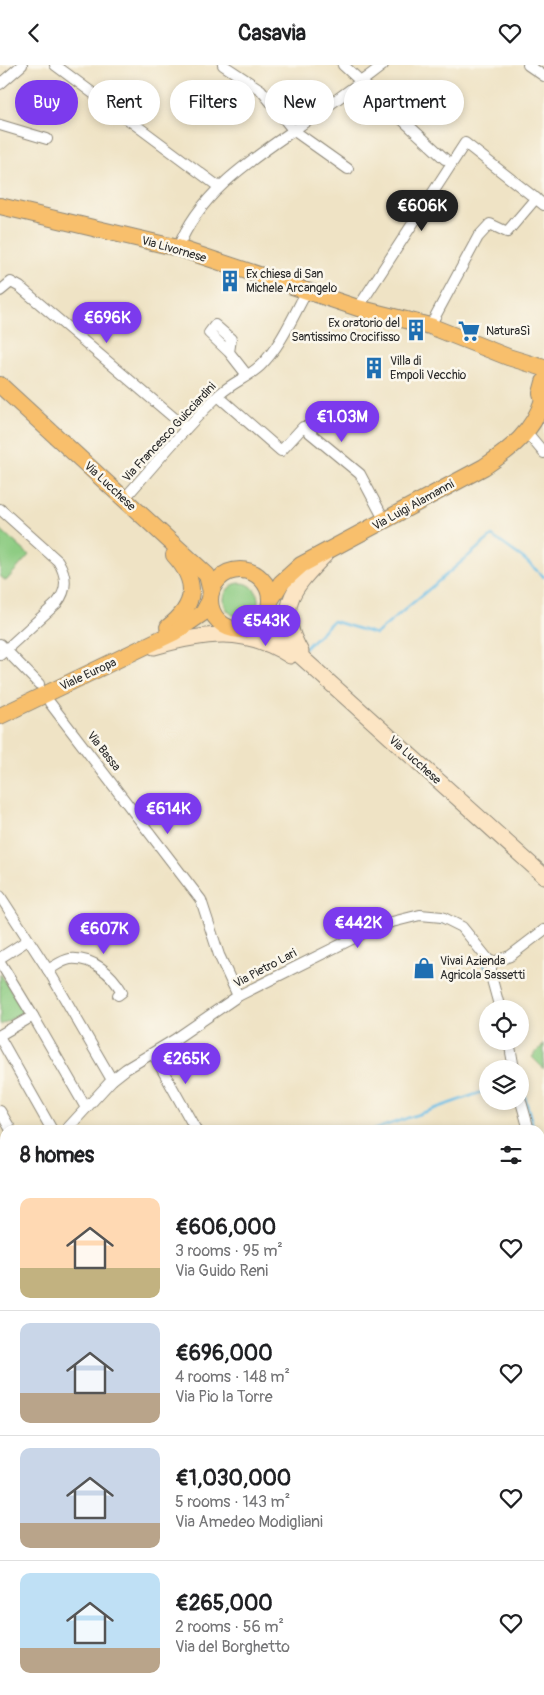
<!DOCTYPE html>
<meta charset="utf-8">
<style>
:root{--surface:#fff;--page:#f2f2f2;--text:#202124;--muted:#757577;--line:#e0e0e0;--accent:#7c3aed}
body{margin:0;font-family:Pangolin,sans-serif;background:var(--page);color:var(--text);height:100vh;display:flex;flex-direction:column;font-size:19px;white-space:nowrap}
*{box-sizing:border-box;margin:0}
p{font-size:16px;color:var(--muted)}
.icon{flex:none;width:28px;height:28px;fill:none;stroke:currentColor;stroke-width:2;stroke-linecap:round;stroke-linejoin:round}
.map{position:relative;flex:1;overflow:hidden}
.drawer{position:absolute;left:0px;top:1060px;width:545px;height:570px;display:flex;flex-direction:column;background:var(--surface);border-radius:15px 15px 0 0;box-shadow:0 2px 8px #0003}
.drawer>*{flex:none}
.guide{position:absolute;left:15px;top:15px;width:515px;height:45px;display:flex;gap:10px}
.controls{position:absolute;left:479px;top:935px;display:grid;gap:10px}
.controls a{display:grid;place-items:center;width:50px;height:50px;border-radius:50%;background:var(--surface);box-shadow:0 2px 8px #0003;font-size:25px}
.price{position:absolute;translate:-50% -42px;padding:0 11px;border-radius:18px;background:var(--accent);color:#fff;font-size:16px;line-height:32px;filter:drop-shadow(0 1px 2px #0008)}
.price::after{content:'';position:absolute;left:50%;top:30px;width:15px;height:11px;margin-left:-8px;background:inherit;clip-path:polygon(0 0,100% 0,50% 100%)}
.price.on{background:#222;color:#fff}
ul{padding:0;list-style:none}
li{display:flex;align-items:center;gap:15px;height:125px;padding:0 20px}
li+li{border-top:1px solid var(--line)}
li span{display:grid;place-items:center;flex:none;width:140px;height:100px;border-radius:10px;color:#555}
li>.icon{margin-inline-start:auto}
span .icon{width:60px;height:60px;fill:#fffc;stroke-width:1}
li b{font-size:21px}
h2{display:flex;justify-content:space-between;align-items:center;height:60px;padding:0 20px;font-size:21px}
.pill{padding:0 18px;border-radius:22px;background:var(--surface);box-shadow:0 2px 8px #0003;font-size:18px;line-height:45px}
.pill.on{background:var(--accent);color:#fff}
header{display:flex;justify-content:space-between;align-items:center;height:65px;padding:0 20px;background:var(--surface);font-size:22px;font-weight:700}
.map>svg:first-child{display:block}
.green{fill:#8ecc83;stroke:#5c7c57}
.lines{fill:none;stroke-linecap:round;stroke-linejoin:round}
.stream{stroke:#6abde6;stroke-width:2.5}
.street-casing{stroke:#8d8778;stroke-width:12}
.secondary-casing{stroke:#8d8778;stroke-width:17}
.primary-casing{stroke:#8d8778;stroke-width:18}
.street{stroke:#fff;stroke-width:10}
.secondary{stroke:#fce5c4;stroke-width:15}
.primary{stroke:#f8bf6c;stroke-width:16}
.labels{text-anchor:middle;stroke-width:5;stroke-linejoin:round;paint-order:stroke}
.street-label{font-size:12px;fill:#2b2b2b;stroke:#fbf7ec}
.poi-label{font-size:12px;fill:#2b2b2b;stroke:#fbf7ec;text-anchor:start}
</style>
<header><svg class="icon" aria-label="back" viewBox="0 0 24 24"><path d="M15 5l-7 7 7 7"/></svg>Casavia<svg class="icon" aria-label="heart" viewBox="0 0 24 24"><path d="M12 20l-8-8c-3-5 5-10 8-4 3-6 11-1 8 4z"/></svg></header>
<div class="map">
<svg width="544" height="1630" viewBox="0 0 544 1630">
<rect width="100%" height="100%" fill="#fbf7ec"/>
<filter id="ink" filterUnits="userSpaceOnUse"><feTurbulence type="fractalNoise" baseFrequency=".02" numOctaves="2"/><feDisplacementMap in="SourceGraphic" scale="10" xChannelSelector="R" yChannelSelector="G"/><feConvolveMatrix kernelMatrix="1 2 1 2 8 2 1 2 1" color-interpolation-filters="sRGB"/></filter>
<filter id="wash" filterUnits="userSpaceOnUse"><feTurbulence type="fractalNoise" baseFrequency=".0096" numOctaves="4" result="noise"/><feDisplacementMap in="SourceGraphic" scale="20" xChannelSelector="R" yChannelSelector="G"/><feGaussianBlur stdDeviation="1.12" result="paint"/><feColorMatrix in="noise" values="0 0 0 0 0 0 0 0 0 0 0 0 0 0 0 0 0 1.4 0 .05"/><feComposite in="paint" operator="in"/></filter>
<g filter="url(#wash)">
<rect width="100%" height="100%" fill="#efe3c5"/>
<g class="green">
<polygon points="0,464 29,490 6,516 0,511"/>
<circle cx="241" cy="535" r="17"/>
<polygon points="0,908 24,946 1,960 0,958"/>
<polygon points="544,979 544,1004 532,992"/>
</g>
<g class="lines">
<g class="stream">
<polyline points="305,583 333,556 376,569 492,471 523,493 544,512"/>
<polyline points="411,857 429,856 443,858"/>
<polyline points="369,871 399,860"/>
<polyline points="481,893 486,903"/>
<polyline points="520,1014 534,1065"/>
<polyline points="373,1065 488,1025"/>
<polyline points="540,1087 544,1102"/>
<polyline points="540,1394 544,1393"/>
</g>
</g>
</g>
<g filter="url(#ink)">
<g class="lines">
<g class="street-casing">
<g id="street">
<polyline points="55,0 219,122"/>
<polyline points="223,0 261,25 293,65 348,104"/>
<polyline points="343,0 445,94"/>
<polyline points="528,0 544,11"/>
<polyline points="0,19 22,0"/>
<polyline points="0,60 47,74"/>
<path d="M178 183C199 128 251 95 297 63 326 42 355 22 383 0"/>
<polyline points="0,226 11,217 20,222 186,363"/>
<polyline points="358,243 465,78 544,140"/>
<polyline points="430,261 478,172 490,159 507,167 536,133"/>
<polyline points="229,287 231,274 215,260 209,268 229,287 247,310"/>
<polyline points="218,331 281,386 303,362 360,409 385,456"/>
<polyline points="529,370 544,388"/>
<path d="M124 434C155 399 185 362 220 329 232 318 248 312 260 301 281 281 293 251 307 226"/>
<path d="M0 444 58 496C67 511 68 524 57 538L0 590"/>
<polyline points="0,579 39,619"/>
<polyline points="50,638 201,835 219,890 238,931"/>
<polyline points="0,831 50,908 112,1015"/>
<polyline points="0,893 28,875"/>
<polyline points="0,897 33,951 0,970"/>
<polyline points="491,898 491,911 500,944"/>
<path d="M48 905C55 901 63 895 70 894 93 892 112 909 122 927L118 930"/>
<polyline points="33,951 86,1043"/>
<polyline points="0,973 52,1065"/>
<polyline points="509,976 514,1004"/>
<polyline points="153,988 196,1065"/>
<polyline points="520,1033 529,1065"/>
<polyline points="0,1046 11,1065"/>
<polyline points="66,1065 112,1015 126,1004 174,975 238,931 380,860 420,850 442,852 462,862 491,898 510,891 544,865"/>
<polyline points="0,1095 5,1092"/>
<polyline points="540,1104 544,1120"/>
<polyline points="0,1124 5,1120"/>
<polyline points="540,1142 544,1141"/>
<polyline points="0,1312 5,1310"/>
<polyline points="0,1354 5,1362"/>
<polyline points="0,1438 5,1436"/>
<polyline points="161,1625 164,1630"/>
</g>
</g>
<g class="secondary-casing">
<g id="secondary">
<polyline points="269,545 275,562 284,573"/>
<polyline points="251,563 266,565 287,579 544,811"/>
<path d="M154 582C204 568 244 561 290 591"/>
<path d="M301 587C274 540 294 523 326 489"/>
</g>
</g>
<g class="primary-casing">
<g id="primary">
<polyline points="0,141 178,183 358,243 430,261 508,292 544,303"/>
<polyline points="544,317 541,328 544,338"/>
<polyline points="0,320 207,510 211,527"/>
<circle cx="240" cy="535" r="30"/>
<path d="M270 536 281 518 301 500 484 402C511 384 533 367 543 335"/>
<path d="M168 562C197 540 198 516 174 490"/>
<polyline points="0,651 175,567 203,548 210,535"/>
</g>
</g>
<use href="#street" class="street"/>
<use href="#secondary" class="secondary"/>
<use href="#primary" class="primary"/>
</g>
</g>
<defs>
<g id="building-bare" transform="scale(1.725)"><path d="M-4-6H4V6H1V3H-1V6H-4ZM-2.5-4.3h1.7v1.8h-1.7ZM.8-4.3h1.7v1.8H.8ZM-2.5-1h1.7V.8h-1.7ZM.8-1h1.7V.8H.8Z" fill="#1f6fb2" stroke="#fbf7ec" stroke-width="2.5" paint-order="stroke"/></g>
<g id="supermarket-bare" transform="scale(1.725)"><path d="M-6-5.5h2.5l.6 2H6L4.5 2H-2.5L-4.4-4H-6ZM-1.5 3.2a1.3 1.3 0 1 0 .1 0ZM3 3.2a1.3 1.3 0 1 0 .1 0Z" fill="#1f6fb2" stroke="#fbf7ec" stroke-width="2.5" paint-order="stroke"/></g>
<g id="shop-bare" transform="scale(1.725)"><path d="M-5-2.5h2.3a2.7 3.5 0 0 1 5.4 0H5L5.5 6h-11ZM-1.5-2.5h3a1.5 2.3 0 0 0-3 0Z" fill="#1f6fb2" stroke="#fbf7ec" stroke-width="2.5" paint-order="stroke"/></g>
</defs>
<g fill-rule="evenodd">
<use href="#building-bare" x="230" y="216"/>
<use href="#building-bare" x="416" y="265"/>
<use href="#supermarket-bare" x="469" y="266"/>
<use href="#building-bare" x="374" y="303"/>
<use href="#shop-bare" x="424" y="903"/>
</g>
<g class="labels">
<g class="street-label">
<text transform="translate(174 184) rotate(16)" y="4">Via Livornese</text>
<text transform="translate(169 367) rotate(-47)" y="4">Via Francesco Guicciardini</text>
<text transform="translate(110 421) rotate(43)" y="4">Via Lucchese</text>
<text transform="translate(413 440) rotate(-29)" y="4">Via Luigi Alamanni</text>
<text transform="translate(88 609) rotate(-25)" y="4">Viale Europa</text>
<text transform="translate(104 686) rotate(52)" y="4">Via Bassa</text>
<text transform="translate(415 695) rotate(42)" y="4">Via Lucchese</text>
<text transform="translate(265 903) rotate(-28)" y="4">Via Pietro Lari</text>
</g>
<g class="poi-label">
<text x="246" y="213">Ex chiesa di San<tspan x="246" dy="14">Michele Arcangelo</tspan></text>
<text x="400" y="262" text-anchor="end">Ex oratorio del<tspan x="400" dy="14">Santissimo Crocifisso</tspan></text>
<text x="486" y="270">NaturaSì</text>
<text x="390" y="300">Villa di<tspan x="390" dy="14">Empoli Vecchio</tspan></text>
<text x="440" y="900">Vivai Azienda<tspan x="440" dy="14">Agricola Sassetti</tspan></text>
</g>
</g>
</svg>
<div class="controls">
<a><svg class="icon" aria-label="locate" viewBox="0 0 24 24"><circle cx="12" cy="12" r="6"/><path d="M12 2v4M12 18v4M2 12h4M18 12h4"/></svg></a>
<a><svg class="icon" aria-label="layers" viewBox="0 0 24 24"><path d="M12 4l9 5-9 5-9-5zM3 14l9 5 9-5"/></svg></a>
</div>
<b class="price on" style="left:422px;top:167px">€606K</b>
<b class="price" style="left:107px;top:279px">€696K</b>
<b class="price" style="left:342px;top:378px">€1.03M</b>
<b class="price" style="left:266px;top:582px">€543K</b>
<b class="price" style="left:168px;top:770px">€614K</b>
<b class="price" style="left:358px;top:884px">€442K</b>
<b class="price" style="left:104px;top:890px">€607K</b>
<b class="price" style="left:186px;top:1020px">€265K</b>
<div class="guide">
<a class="pill on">Buy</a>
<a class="pill">Rent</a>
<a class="pill">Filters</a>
<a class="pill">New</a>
<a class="pill">Apartment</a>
</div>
<section class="drawer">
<h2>8 homes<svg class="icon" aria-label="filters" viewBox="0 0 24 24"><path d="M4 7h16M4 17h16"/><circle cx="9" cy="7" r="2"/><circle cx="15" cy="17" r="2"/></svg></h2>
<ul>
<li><span style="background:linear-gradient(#ffd9b3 70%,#c2b280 0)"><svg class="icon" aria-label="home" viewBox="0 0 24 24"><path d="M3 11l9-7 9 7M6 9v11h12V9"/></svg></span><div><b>€606,000</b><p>3 rooms · 95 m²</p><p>Via Guido Reni</p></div><svg class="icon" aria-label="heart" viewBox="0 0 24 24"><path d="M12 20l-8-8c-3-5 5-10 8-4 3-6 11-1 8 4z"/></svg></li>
<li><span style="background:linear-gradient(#c9d6e8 70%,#b9a48a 0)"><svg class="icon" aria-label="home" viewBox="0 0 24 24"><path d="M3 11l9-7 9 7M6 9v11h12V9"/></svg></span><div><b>€696,000</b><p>4 rooms · 148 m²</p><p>Via Pio la Torre</p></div><svg class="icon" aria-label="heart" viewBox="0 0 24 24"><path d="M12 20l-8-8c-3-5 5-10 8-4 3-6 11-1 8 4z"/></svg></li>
<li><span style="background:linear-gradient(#c9d6e8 75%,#b9a48a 0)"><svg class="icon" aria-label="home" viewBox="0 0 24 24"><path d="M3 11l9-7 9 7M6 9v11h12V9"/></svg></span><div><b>€1,030,000</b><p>5 rooms · 143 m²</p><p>Via Amedeo Modigliani</p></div><svg class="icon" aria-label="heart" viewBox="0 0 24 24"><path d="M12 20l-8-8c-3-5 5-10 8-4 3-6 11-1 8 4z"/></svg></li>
<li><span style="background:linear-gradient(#bfe0f5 75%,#b9a48a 0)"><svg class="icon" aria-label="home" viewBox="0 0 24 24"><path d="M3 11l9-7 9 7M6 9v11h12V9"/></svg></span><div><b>€265,000</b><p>2 rooms · 56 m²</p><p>Via del Borghetto</p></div><svg class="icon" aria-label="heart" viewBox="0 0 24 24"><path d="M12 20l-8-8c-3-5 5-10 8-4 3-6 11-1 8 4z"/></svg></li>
</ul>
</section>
</div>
